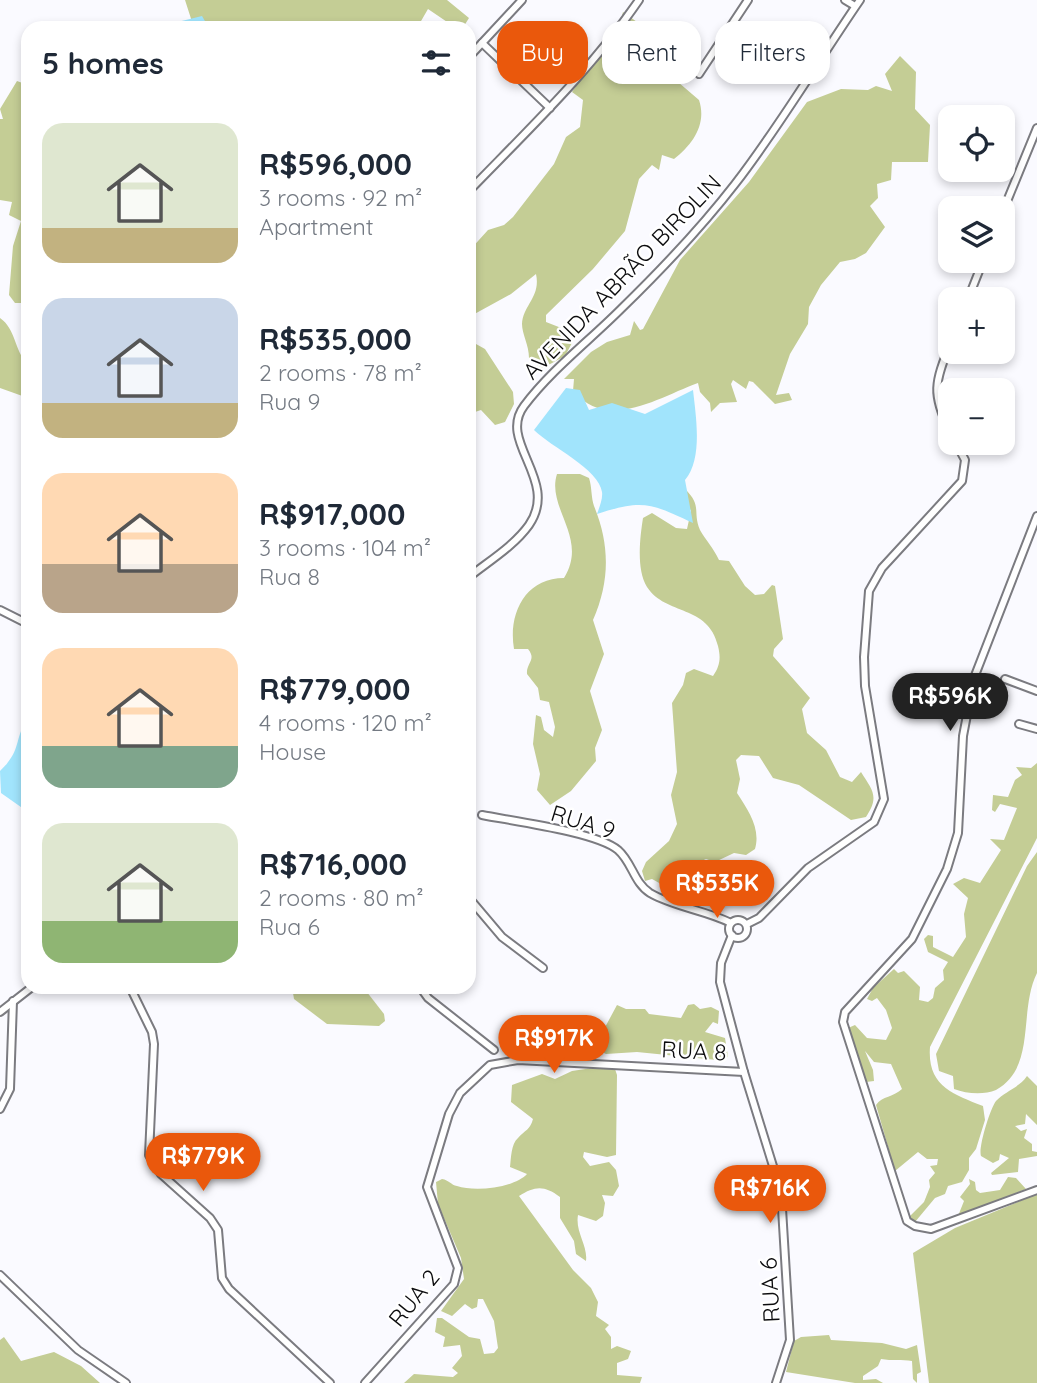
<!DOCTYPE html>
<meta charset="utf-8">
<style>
:root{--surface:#fff;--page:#f6f6f7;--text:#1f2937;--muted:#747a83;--accent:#ea580c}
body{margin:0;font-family:Quicksand,sans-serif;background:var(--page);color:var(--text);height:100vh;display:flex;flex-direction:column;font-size:26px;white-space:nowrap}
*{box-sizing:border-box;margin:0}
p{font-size:23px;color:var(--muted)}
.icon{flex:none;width:38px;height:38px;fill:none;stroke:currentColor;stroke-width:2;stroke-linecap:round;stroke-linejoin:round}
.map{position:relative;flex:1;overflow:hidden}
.drawer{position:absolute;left:21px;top:21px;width:455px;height:973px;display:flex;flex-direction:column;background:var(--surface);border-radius:21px;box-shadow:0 4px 10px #0003}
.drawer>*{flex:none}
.hud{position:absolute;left:497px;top:21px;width:434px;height:63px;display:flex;gap:14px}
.tools{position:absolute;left:938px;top:105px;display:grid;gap:14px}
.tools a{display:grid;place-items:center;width:77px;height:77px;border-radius:14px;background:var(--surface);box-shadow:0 4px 10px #0003;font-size:35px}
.price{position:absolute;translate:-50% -60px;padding:0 16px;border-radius:24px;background:var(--accent);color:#fff;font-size:23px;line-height:46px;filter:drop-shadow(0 2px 4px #0008)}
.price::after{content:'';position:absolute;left:50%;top:42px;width:21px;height:16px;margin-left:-10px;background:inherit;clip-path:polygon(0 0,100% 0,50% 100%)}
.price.current{background:#222;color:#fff}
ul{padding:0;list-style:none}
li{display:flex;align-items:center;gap:21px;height:175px;padding:0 21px}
li span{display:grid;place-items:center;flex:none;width:196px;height:140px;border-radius:21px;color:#555}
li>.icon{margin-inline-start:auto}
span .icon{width:84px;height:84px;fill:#fffc;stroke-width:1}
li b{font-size:30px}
h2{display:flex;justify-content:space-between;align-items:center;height:84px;padding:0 21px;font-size:30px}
.tag{padding:0 24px;border-radius:21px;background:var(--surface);box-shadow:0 4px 10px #0003;font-size:24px;line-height:63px}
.tag.current{background:var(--accent);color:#fff}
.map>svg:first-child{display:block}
.forest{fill:#c4cd95}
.water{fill:#a1e4fc}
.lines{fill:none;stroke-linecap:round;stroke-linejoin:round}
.minor-casing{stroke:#7b7b80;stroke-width:10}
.minor{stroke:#fff;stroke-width:6}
.labels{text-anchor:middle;stroke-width:5;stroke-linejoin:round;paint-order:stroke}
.street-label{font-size:23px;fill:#0c0c0e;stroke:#fff}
</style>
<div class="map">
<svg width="1037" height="1383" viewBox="0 0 1037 1383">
<rect width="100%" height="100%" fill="#fafaff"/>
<g class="forest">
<polygon points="185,0 447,0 469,18 464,26 456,28 428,9 417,28 194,28"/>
<path d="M623 12 644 27 627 46 634 68 641 70 652 59 659 57 666 79 678 82 699 100C707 124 693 144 674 159L662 155 659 170 652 165 639 179 625 231 593 269 546 315V322L569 331 573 341 565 356 541 369 529 358C529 345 522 334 522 324 523 305 541 297 536 274L511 294 469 317V251L488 230 504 225 513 217 554 164 566 137 580 127 583 100 572 92 619 26Z"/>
<path d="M900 56 916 72 915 109 930 125 928 162H892L891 180 877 184 878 198 870 206 885 227 866 253 855 259 840 262 821 285 809 307 808 324 790 354 776 395 789 393 792 400 775 404 753 382 749 381 746 389 733 380 731 384 737 402 720 403 711 412 710 403 700 392 698 383C659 397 608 432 573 391L574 379H564L591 352 607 342 630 335 634 321 640 330 643 329 680 260 749 182 807 102 841 89 868 90 876 86 892 91 885 74Z"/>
<polygon points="17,81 28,85 28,306 25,303 15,303 9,295 13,246 21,221 9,215 12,202 0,200 0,119 3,119 0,109"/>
<path d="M0 318C16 329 14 350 28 365V398L0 388Z"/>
<polygon points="476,344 485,349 513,392 514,404 505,422 495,425 481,410 469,414 469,346"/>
<path d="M557 474H580L589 478C592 487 591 498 594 506 610 545 610 581 593 620L604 654 590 691 602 730 595 748 596 761 571 791 550 805 537 790 540 774 533 744 536 715 541 717 544 730 553 737 555 727 549 702 540 700 538 688 527 674C526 663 537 660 528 649H514C508 614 525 578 564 578 589 538 546 508 557 474Z"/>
<path d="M684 488C703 506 692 511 700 530 705 539 714 549 719 560L729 561 745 586 755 595 764 594 772 585 775 586 783 639 774 649 773 656 810 698 802 709 807 733 826 750 840 777 852 782 861 772C872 790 880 796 866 817L851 820 799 785 773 778 759 756 741 755 736 760 740 779 737 793C748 810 761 828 755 849L746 855 734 853 715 862 706 859C688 868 673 868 661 884L652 879 645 881 642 871 646 862 669 841 677 824 671 795 677 772 672 703 683 685 686 673 694 669 713 676C720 666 721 658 718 646 708 604 666 616 647 587 636 569 640 537 643 518L652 513 676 528 687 529 691 511 681 493Z"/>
<path d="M1037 763V838L930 1047C927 1086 953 1094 983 1106L985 1120 976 1149 969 1158V1170L962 1182 948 1186 945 1194 935 1198 915 1222 909 1217 924 1202 930 1187 929 1180 935 1173 930 1166 937 1165 938 1159H927L918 1152 895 1171 876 1105C882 1096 894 1097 902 1089L891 1064 874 1062 865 1051 873 1070 874 1081 866 1082 848 1028 855 1025 867 1038 886 1040 892 1028 886 1010 877 998 872 1001 867 999 873 988 894 969 898 973 904 971 920 987 919 1000 928 1002 933 998 935 988 944 980 943 970 948 962 928 952 924 939 928 935 933 936V947L953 957 966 937 964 914 968 898 953 884 964 878 980 883 1001 850 990 839 1004 840 1017 808 1000 804 995 812 992 810 993 795 1008 797 1015 780 1022 775 1016 767 1031 768Z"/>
<path d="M1037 852V973C1018 1011 1037 1067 996 1090 984 1095 967 1094 954 1089L953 1076 939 1071 936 1054 1027 866Z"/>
<polygon points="292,987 363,987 384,1014 385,1021 379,1026 327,1024 294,999"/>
<polygon points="694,1004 700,1009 711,1007 719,1011 718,1024 713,1022 705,1032 725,1038 728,1057 717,1060 637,1052 606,1054 598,1050 596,1044 617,1005 626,1009 645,1009 649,1014 681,1018 688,1005"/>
<path d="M599 1067 615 1069 617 1075 616 1155 607 1157 584 1152 583 1157 590 1166 609 1162 616 1170 619 1186 613 1196 602 1195 605 1203 603 1216 596 1221 578 1215C575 1232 588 1245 586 1261L576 1254 574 1241 560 1218V1197C544 1185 535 1186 519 1196L573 1270 591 1288 598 1302 596 1316 609 1325 605 1329 611 1337V1349L617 1346 631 1351 628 1359 617 1363V1375L642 1377 640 1383H404L414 1374 453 1377 458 1373 452 1368 462 1356 460 1345 443 1347 445 1337 435 1332 437 1318H442L469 1337 480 1339 484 1354 494 1353 498 1348 494 1321 483 1299H478L477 1307 472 1309 465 1304 452 1316 441 1311 464 1279 461 1258 438 1204 436 1182 442 1179C449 1180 451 1185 457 1186 475 1192 514 1188 527 1174L510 1167C511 1158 511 1144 518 1138 525 1130 530 1130 533 1119L511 1102 512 1085 542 1074 555 1079 572 1071Z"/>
<path d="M1027 1076 1037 1086V1125L1026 1114 1025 1124 1015 1126 1021 1131 1027 1129 1024 1138 1032 1144V1151L1037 1152V1156L1019 1159 1018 1172 992 1175 991 1173 1009 1158 1000 1154 999 1160 993 1163 981 1156C978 1148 990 1109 996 1101 1005 1091 1019 1088 1027 1076Z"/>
<polygon points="1008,1177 1016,1178 1026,1189 958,1216 964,1201 960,1197 970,1184 969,1179 975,1182 976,1190 980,1193 1000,1190"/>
<polygon points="1037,1194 1037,1383 929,1383 913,1253 955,1228"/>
<path d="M829 1335 831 1340 882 1343 906 1349 917 1345 921 1372 917 1374V1383L913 1379 912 1361C902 1359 892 1361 881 1359L878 1366 863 1376V1380L876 1379 883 1383H855L786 1372 794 1341 801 1337Z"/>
<polygon points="4,1337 21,1361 54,1352 81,1366 100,1383 0,1383 0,1340"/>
</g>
<g class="water">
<polygon points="202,16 209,28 153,28"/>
<path d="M566 388 580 390 589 410 612 403 645 414 693 390C696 417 703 459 685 480L693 523C650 503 643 499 597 514 599 508 603 499 602 492 599 469 551 447 534 430Z"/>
<path d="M28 719V812L1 793 0 771C23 749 13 739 28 719Z"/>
</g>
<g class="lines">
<g class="minor-casing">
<g id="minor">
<polyline points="845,0 855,6"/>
<polyline points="482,43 550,108"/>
<polyline points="469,57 522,0"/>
<polyline points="699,74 748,0"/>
<path d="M469 191C528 130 591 70 639 0"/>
<polyline points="1003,211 1037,128"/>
<polyline points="968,299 983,261"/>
<path d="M950 344C935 383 931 393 950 432"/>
<polyline points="1037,516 974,678 963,736 958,833 947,869 912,939 845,1012 843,1022 907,1221 915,1226 931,1229 1037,1190"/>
<path d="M469 577C489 561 514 546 529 525 560 480 497 442 524 406 551 370 589 341 621 309 658 273 704 224 735 184 780 126 818 61 860 0"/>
<polyline points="0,610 28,624"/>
<polyline points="1005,679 1037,691"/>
<polyline points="1019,724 1037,729"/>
<path d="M482 815C512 821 597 832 618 850 632 862 634 883 650 893 674 907 705 910 731 923"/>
<polyline points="469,898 502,937 543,968"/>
<circle cx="738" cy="929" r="9"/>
<polyline points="747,924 759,918 808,868 874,822 884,799 865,686 864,657 869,591 882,568 962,481 965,460 956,443"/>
<polyline points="732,935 721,963 720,982 744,1072 781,1192 790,1340 776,1383"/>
<polyline points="130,987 152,1032 154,1044 149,1155 161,1174 210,1218 218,1230 222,1278 229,1289 330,1383"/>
<polyline points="420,987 428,998 494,1050"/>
<polyline points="0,1012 32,987"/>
<polyline points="0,1109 10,1089 13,1001"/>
<polyline points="0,1275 78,1350 126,1383"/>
<polyline points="365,1383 454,1284 458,1268 427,1187 449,1114 460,1093 490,1065 518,1060 744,1072"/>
</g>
</g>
<use href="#minor" class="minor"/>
</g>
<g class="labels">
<g class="street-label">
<text transform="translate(622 277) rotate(-46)" y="8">AVENIDA ABRÃO BIROLIN</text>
<text transform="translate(583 822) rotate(17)" y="8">RUA 9</text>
<text transform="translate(694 1051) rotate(3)" y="8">RUA 8</text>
<text transform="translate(770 1290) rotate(-93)" y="8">RUA 6</text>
<text transform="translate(414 1298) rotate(-51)" y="8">RUA 2</text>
</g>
</g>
</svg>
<div class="tools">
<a><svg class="icon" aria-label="locate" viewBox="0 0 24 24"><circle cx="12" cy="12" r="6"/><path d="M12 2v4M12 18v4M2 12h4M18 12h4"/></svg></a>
<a><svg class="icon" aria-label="layers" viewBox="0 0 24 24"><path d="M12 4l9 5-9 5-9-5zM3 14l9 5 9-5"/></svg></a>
<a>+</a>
<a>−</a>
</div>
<b class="price current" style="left:950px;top:733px">R$596K</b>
<b class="price" style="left:717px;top:920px">R$535K</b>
<b class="price" style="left:554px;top:1075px">R$917K</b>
<b class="price" style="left:203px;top:1193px">R$779K</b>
<b class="price" style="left:770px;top:1225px">R$716K</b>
<div class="hud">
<a class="tag current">Buy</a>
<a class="tag">Rent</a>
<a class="tag">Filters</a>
</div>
<section class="drawer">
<h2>5 homes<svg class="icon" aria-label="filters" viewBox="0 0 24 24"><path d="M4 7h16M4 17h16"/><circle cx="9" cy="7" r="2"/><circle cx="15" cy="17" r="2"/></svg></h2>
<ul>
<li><span style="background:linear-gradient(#dfe7d0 75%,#c2b280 0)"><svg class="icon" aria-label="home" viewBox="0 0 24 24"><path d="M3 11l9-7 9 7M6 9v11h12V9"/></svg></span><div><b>R$596,000</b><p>3 rooms · 92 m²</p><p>Apartment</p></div></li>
<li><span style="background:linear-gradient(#c9d6e8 75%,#c2b280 0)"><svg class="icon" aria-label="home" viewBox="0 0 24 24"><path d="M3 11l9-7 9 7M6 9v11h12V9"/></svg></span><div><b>R$535,000</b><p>2 rooms · 78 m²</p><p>Rua 9</p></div></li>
<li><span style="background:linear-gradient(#ffd9b3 65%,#b9a48a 0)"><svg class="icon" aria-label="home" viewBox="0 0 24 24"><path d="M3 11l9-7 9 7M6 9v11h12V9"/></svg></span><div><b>R$917,000</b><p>3 rooms · 104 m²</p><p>Rua 8</p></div></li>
<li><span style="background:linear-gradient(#ffd9b3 70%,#7fa58c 0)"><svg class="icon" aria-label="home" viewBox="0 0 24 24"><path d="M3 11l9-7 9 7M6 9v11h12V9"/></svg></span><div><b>R$779,000</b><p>4 rooms · 120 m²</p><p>House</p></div></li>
<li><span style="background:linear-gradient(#dfe7d0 70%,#8fb573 0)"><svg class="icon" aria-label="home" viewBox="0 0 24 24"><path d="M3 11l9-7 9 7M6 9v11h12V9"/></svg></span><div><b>R$716,000</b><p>2 rooms · 80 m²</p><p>Rua 6</p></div></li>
</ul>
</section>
</div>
